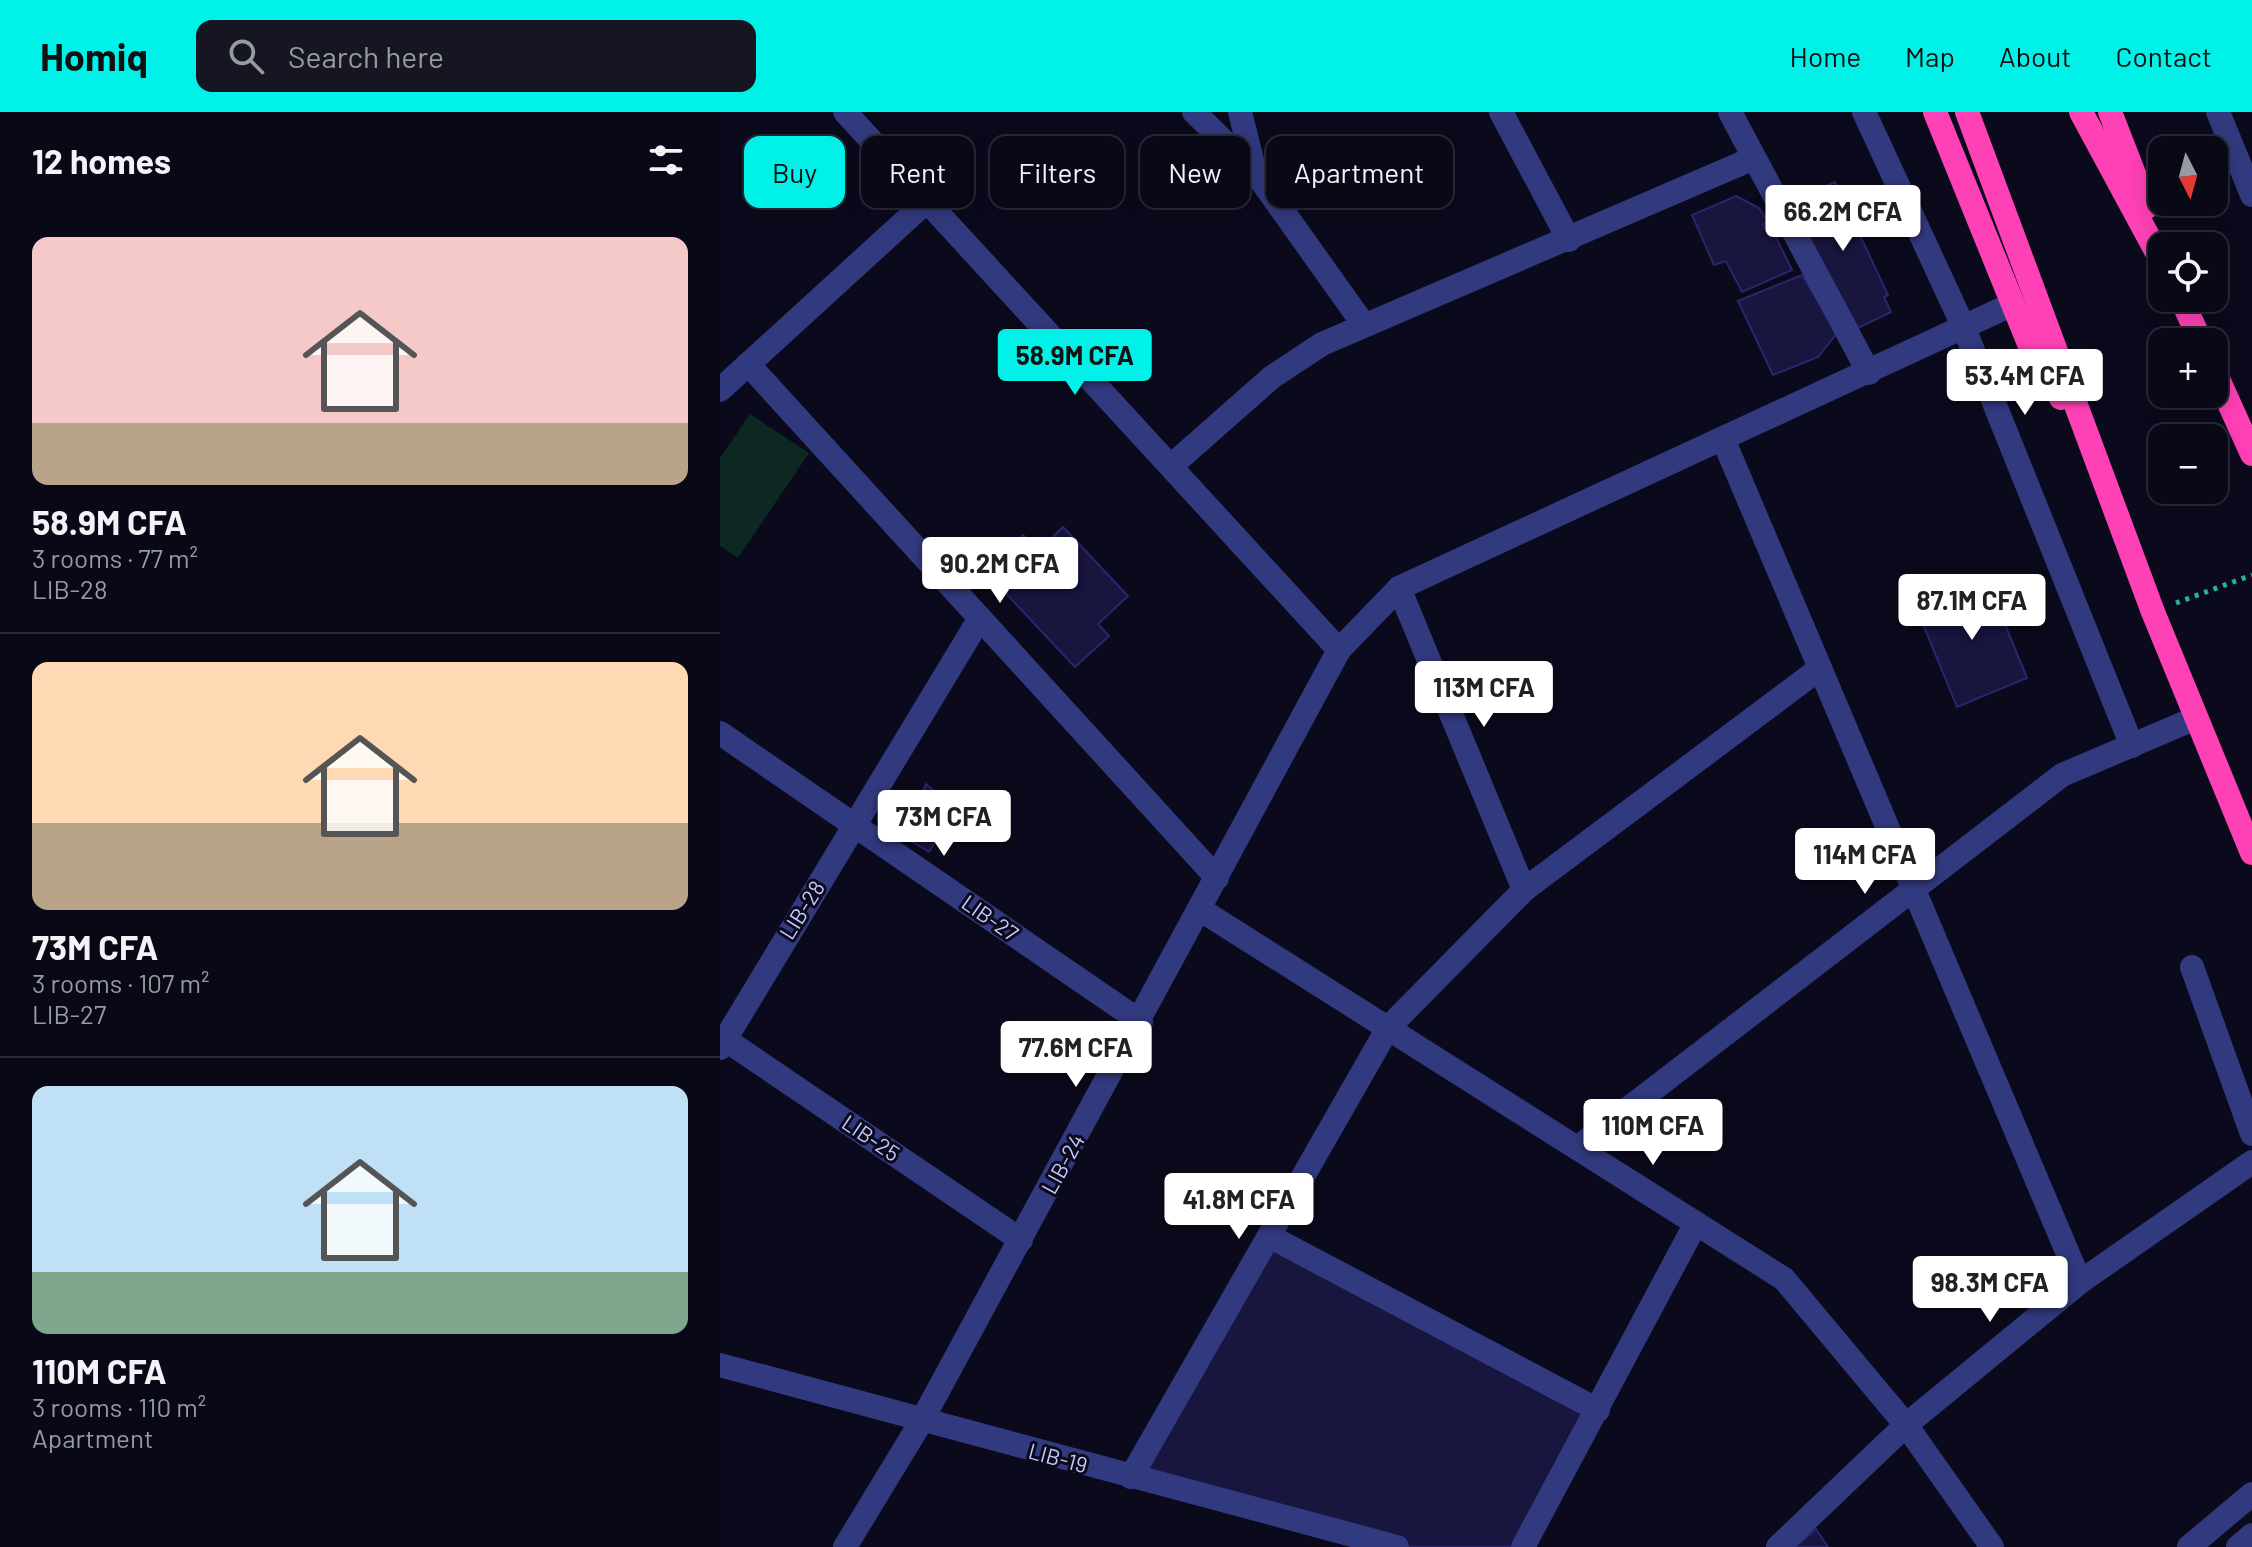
<!DOCTYPE html>
<meta charset="utf-8">
<style>
:root{--surface:#080816;--page:#161623;--text:#f1f3f6;--muted:#989aa1;--line:#292935;--accent:#00f1e8}
body{margin:0;font-family:Barlow,sans-serif;background:var(--page);color:var(--text);height:100vh;display:flex;flex-direction:column;font-size:30px;white-space:nowrap}
*{box-sizing:border-box;margin:0}
p{font-size:26px;color:var(--muted)}
.icon{flex:none;width:44px;height:44px;fill:none;stroke:currentColor;stroke-width:2;stroke-linecap:round;stroke-linejoin:round}
.map{position:relative;flex:1;overflow:hidden}
.side{display:flex;flex-direction:column;background:var(--surface);width:720px}
.side>*{flex:none}
.top-card{position:absolute;left:24px;top:24px;width:760px;height:72px;display:flex;gap:16px}
.needle{width:52px;rotate:174deg}
.tools{position:absolute;left:1428px;top:24px;display:grid;gap:16px}
.tools a{display:grid;place-items:center;width:80px;height:80px;border-radius:16px;background:var(--surface);box-shadow:0 4px 20px #0003,0 0 0 2px var(--line);font-size:40px}
.price{position:absolute;translate:-50% -68px;padding:0 18px;border-radius:8px;background:#fff;color:#222;font-size:26px;line-height:52px;filter:drop-shadow(0 2px 4px #0008)}
.price::after{content:'';position:absolute;left:50%;top:48px;width:24px;height:18px;margin-left:-12px;background:inherit;clip-path:polygon(0 0,100% 0,50% 100%)}
.price.selected{background:var(--accent);color:#111}
ul{padding:0;list-style:none}
li{display:grid;align-content:center;gap:16px;height:424px;padding:0 32px}
li+li{border-top:2px solid var(--line)}
li span{display:grid;place-items:center;height:248px;border-radius:16px;color:#555}
li>.icon{margin-inline-start:auto}
span .icon{width:144px;height:144px;fill:#fffc;stroke-width:1}
li b{font-size:34px}
h2{display:flex;justify-content:space-between;align-items:center;height:96px;padding:0 32px;font-size:34px}
.tag{padding:0 28px;border-radius:16px;background:var(--surface);box-shadow:0 4px 20px #0003,0 0 0 2px var(--line);font-size:28px;line-height:72px}
.tag.selected{background:var(--accent);color:#111}
header{display:flex;align-items:center;gap:48px;box-sizing:border-box;height:112px;padding:0 40px;background:var(--accent);color:#111}
header strong{font-size:38px}
nav{display:flex;gap:44px;margin-inline-start:auto;font-size:28px}
.search{width:560px;height:72px;background:var(--page);display:flex;align-items:center;gap:20px;box-sizing:border-box;padding:0 28px;border-radius:16px;color:var(--muted);font-size:30px}
main{display:flex;flex:1;min-height:0}
.map>svg:first-child{display:block}
.pitch{fill:#0d2723}
.building{fill:#18153f;stroke:#2a266c;stroke-width:2}
.lines{fill:none;stroke-linecap:round;stroke-linejoin:round}
.path{stroke:#25b497;stroke-width:5;stroke-dasharray:4 6;stroke-linecap:butt}
.minor{stroke:#323a7f;stroke-width:24}
.highway{stroke:#ff41b6;stroke-width:24}
.labels{text-anchor:middle;stroke-width:6;stroke-linejoin:round;paint-order:stroke}
.street-label{font-size:22px;fill:#c6c7ff;stroke:#0b0a1d}
</style>
<header>
<strong>Homiq</strong>
<div class="search"><svg class="icon" aria-label="search" viewBox="0 0 24 24"><circle cx="10" cy="10" r="6"/><path d="M15 15l6 6"/></svg>Search here</div>
<nav><a>Home</a><a>Map</a><a>About</a><a>Contact</a></nav>
</header>
<main>
<section class="side">
<h2>12 homes<svg class="icon" aria-label="filters" viewBox="0 0 24 24"><path d="M4 7h16M4 17h16"/><circle cx="9" cy="7" r="2"/><circle cx="15" cy="17" r="2"/></svg></h2>
<ul>
<li><span style="background:linear-gradient(#f6c9c9 75%,#b9a48a 0)"><svg class="icon" aria-label="home" viewBox="0 0 24 24"><path d="M3 11l9-7 9 7M6 9v11h12V9"/></svg></span><div><b>58.9M CFA</b><p>3 rooms · 77 m²</p><p>LIB-28</p></div></li>
<li><span style="background:linear-gradient(#ffd9b3 65%,#b9a48a 0)"><svg class="icon" aria-label="home" viewBox="0 0 24 24"><path d="M3 11l9-7 9 7M6 9v11h12V9"/></svg></span><div><b>73M CFA</b><p>3 rooms · 107 m²</p><p>LIB-27</p></div></li>
<li><span style="background:linear-gradient(#bfe0f5 75%,#7fa58c 0)"><svg class="icon" aria-label="home" viewBox="0 0 24 24"><path d="M3 11l9-7 9 7M6 9v11h12V9"/></svg></span><div><b>110M CFA</b><p>3 rooms · 110 m²</p><p>Apartment</p></div></li>
</ul>
</section>
<div class="map">
<svg width="1532" height="1435" viewBox="0 0 1532 1435">
<rect width="100%" height="100%" fill="#0b0a1d"/>
<polygon class="pitch" points="30,302 89,341 18,446 0,434 0,346"/>
<g class="building">
<polygon points="1115,70 1168,183 1164,185 1171,200 1138,216 1069,89"/>
<polygon points="1016,84 1039,96 1048,110 1043,112 1047,120 1053,119 1072,158 1022,180 1006,149 994,153 972,103"/>
<polygon points="1082,163 1117,221 1098,245 1053,263 1018,189"/>
<polygon points="343,415 408,484 378,512 389,524 355,555 265,459 303,423 318,439"/>
<polygon points="1266,466 1307,566 1237,595 1196,495"/>
<polygon points="206,672 236,697 209,740 170,716 194,682 200,686"/>
<polygon points="549,1124 878,1298 803,1435 677,1435 411,1365"/>
<polygon points="1096,1417 1108,1435 1075,1435"/>
</g>
<g class="lines">
<polyline class="path" points="1456,491 1532,463"/>
<g class="minor">
<polyline points="125,0 619,538"/>
<polyline points="474,0 535,60 644,213"/>
<polyline points="520,0 535,60"/>
<polyline points="781,0 849,128"/>
<polyline points="1010,0 1149,261"/>
<polyline points="1144,0 1244,216 1412,634"/>
<polyline points="1498,0 1532,83"/>
<polyline points="28,252 497,766"/>
<polyline points="0,278 207,89"/>
<polyline points="1003,327 1360,1170"/>
<polyline points="451,354 552,265 602,232 1034,46"/>
<polyline points="679,476 804,778"/>
<polyline points="0,621 421,910"/>
<polyline points="481,798 1064,1167 1186,1313 1272,1435"/>
<polyline points="1472,855 1532,1022"/>
<polyline points="0,924 301,1128"/>
<polyline points="0,936 260,506"/>
<polyline points="857,1036 1342,663 1476,606"/>
<polyline points="549,1124 878,1298"/>
<polyline points="0,1253 677,1435"/>
<polyline points="411,1365 668,916 804,778 1099,557"/>
<polyline points="125,1435 201,1310 619,538 679,476 1293,192"/>
<polyline points="803,1435 976,1111"/>
<polyline points="1058,1435 1186,1313 1360,1170 1532,1050"/>
<polyline points="1469,1435 1532,1382"/>
<polyline points="1518,1435 1532,1423"/>
</g>
<g class="highway">
<polyline points="1215,0 1312,239 1341,286"/>
<polyline points="1247,0 1433,500 1532,741"/>
<polyline points="1361,0 1442,150"/>
<polyline points="1390,0 1427,95"/>
<polyline points="1461,186 1481,230"/>
<polyline points="1494,258 1532,342"/>
</g>
</g>
<g class="labels">
<g class="street-label">
<text transform="translate(82 798) rotate(-58)" y="8">LIB-28</text>
<text transform="translate(270 806) rotate(35)" y="8">LIB-27</text>
<text transform="translate(151 1026) rotate(34)" y="8">LIB-25</text>
<text transform="translate(343 1052) rotate(-61)" y="8">LIB-24</text>
<text transform="translate(338 1346) rotate(15)" y="8">LIB-19</text>
</g>
</g>
</svg>
<div class="tools">
<a><svg class="needle" viewBox="-14 -14 28 28"><path d="M0-13l5 13h-10z" fill="#e53935"/><path d="M0 13l5-13h-10z" fill="#989aa1"/></svg></a>
<a><svg class="icon" aria-label="locate" viewBox="0 0 24 24"><circle cx="12" cy="12" r="6"/><path d="M12 2v4M12 18v4M2 12h4M18 12h4"/></svg></a>
<a>+</a>
<a>−</a>
</div>
<b class="price" style="left:1123px;top:141px">66.2M CFA</b>
<b class="price selected" style="left:355px;top:285px">58.9M CFA</b>
<b class="price" style="left:1305px;top:305px">53.4M CFA</b>
<b class="price" style="left:280px;top:493px">90.2M CFA</b>
<b class="price" style="left:1252px;top:530px">87.1M CFA</b>
<b class="price" style="left:764px;top:617px">113M CFA</b>
<b class="price" style="left:224px;top:746px">73M CFA</b>
<b class="price" style="left:1145px;top:784px">114M CFA</b>
<b class="price" style="left:356px;top:977px">77.6M CFA</b>
<b class="price" style="left:933px;top:1055px">110M CFA</b>
<b class="price" style="left:519px;top:1129px">41.8M CFA</b>
<b class="price" style="left:1270px;top:1212px">98.3M CFA</b>
<div class="top-card">
<a class="tag selected">Buy</a>
<a class="tag">Rent</a>
<a class="tag">Filters</a>
<a class="tag">New</a>
<a class="tag">Apartment</a>
</div>
</div>
</main>
